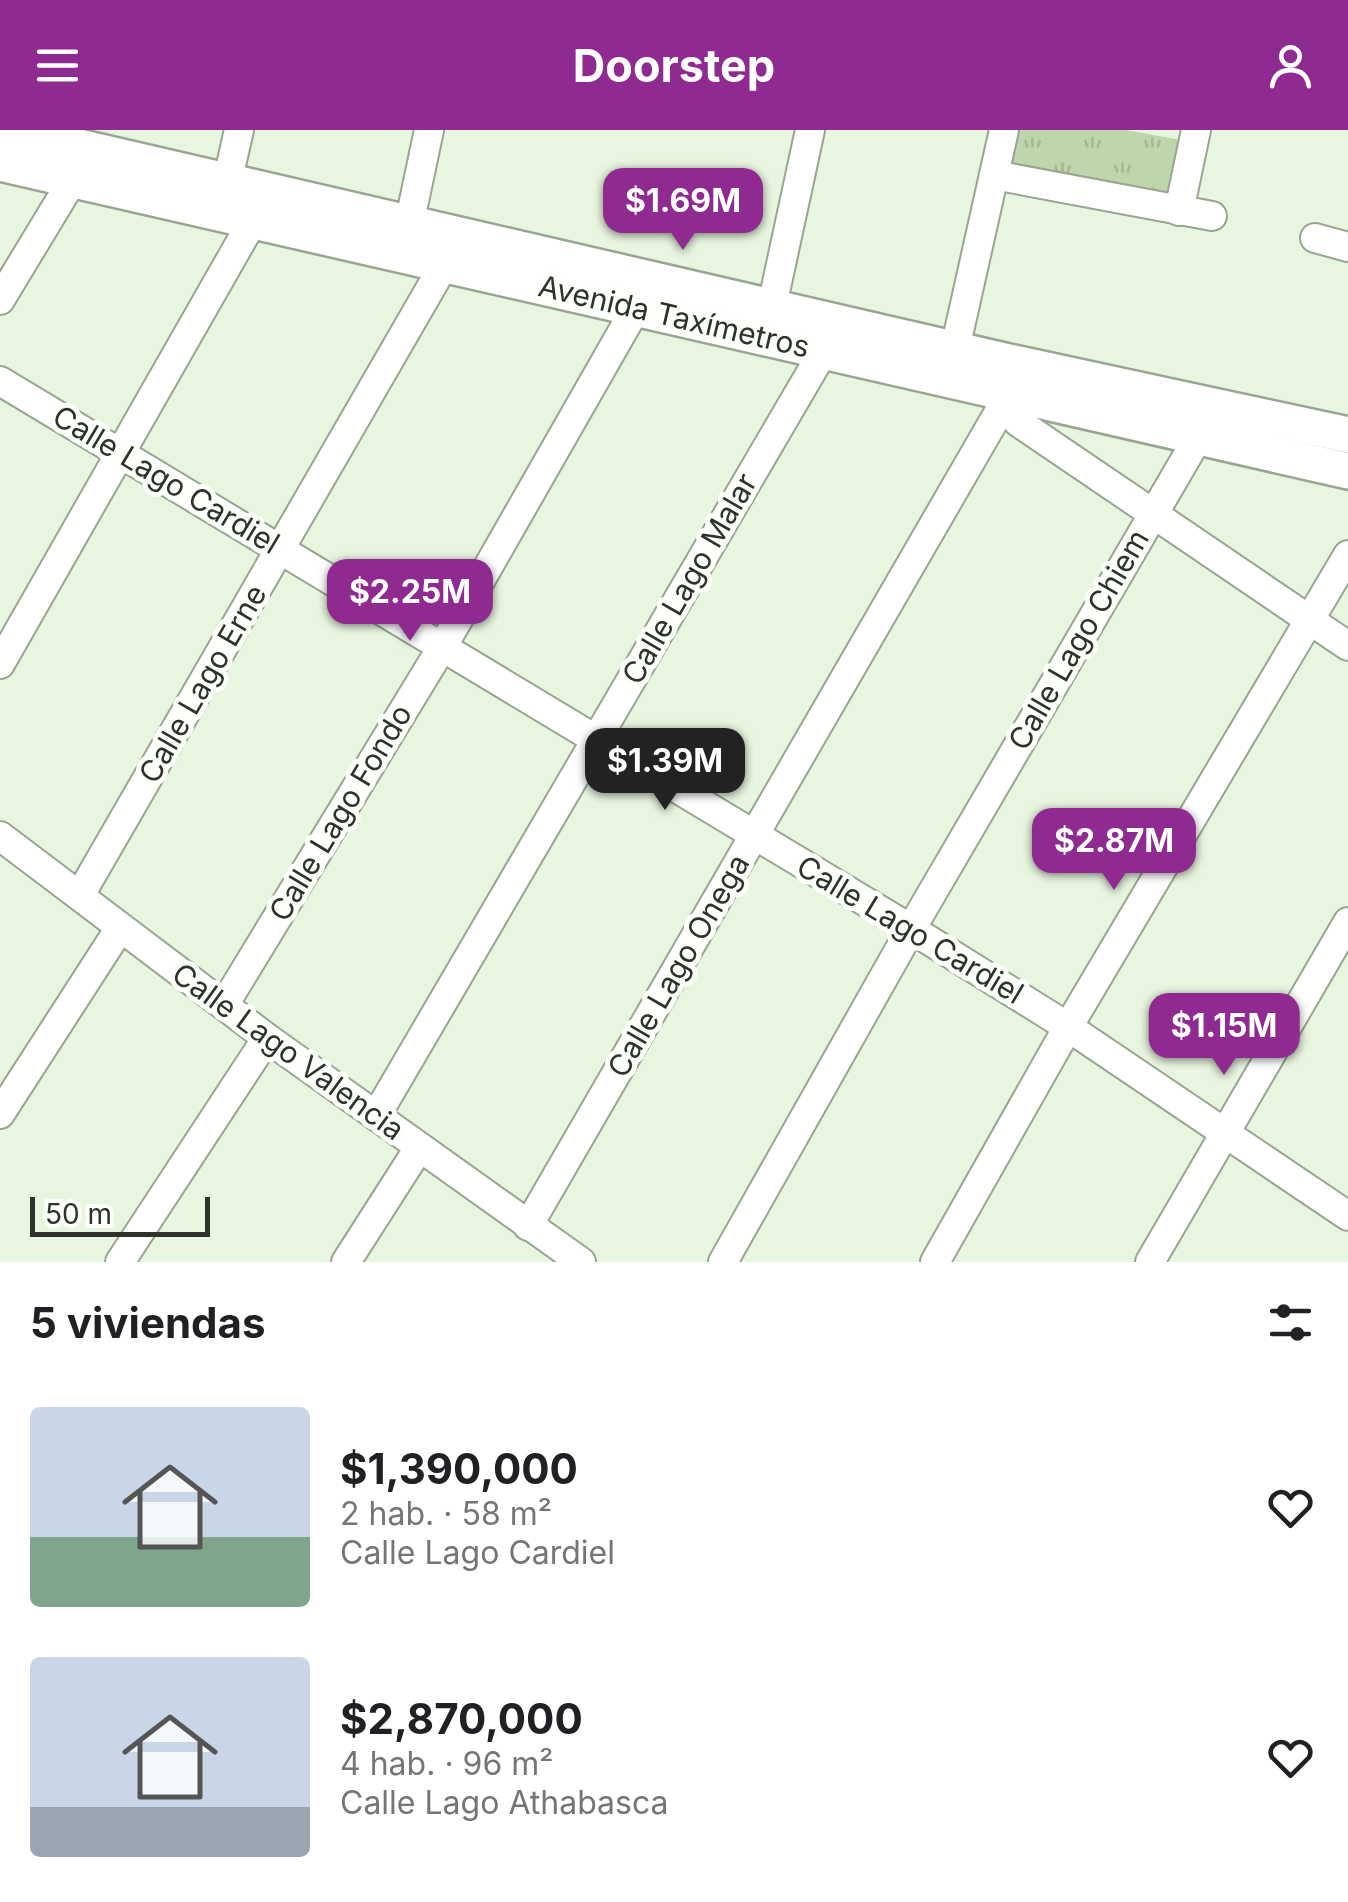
<!DOCTYPE html>
<html lang="es">
<meta charset="utf-8">
<style>
:root{--surface:#fff;--page:#f6f6f6;--text:#202124;--muted:#757577;--accent:#8f2a90}
body{margin:0;font-family:Inter,sans-serif;background:var(--page);color:var(--text);height:100vh;display:flex;flex-direction:column;font-size:38px;white-space:nowrap}
*{box-sizing:border-box;margin:0}
p{font-size:32px;color:var(--muted)}
.icon{flex:none;width:55px;height:55px;fill:none;stroke:currentColor;stroke-width:2;stroke-linecap:round;stroke-linejoin:round}
.map{position:relative;height:1132px;overflow:hidden}
.drawer{display:flex;flex-direction:column;background:var(--surface);flex:1}
.drawer>*{flex:none}
.scale{position:absolute;left:30px;bottom:25px;width:180px;box-sizing:border-box;padding-left:10px;border:5px solid #2d322a;border-top:0;font-size:28px;line-height:35px;white-space:nowrap;color:#2d322a;-webkit-text-stroke:8px #fcfffa;paint-order:stroke}
.price{position:absolute;translate:-50% -85px;padding:0 22px;border-radius:20px;background:var(--accent);color:#fff;font-size:32px;line-height:65px;filter:drop-shadow(0 2px 5px #0008)}
.price::after{content:'';position:absolute;left:50%;top:60px;width:30px;height:22px;margin-left:-15px;background:inherit;clip-path:polygon(0 0,100% 0,50% 100%)}
.price.on{background:#222;color:#fff}
ul{padding:0;list-style:none}
li{display:flex;align-items:center;gap:30px;height:250px;padding:0 30px}
li span{display:grid;place-items:center;flex:none;width:280px;height:200px;border-radius:10px;color:#555}
li>.icon{margin-inline-start:auto}
span .icon{width:120px;height:120px;fill:#fffc;stroke-width:1}
li b{font-size:42px}
h2{display:flex;justify-content:space-between;align-items:center;height:120px;padding:0 30px;font-size:42px}
header{display:flex;justify-content:space-between;align-items:center;height:130px;padding:0 30px;background:var(--accent);color:#fff;font-size:45px;font-weight:700}
.map>svg:first-child{display:block}
.grass{fill:url(#grass-tufts)}
.lines{fill:none;stroke-linecap:round;stroke-linejoin:round}
.minor-casing{stroke:#99a590;stroke-width:32}
.major-casing{stroke:#99a590;stroke-width:40}
.minor{stroke:#fff;stroke-width:28}
.major{stroke:#fff;stroke-width:35}
.labels{text-anchor:middle;stroke-width:10;stroke-linejoin:round;paint-order:stroke}
.street-label{font-size:30px;fill:#2d322a;stroke:#fcfffa}
</style>
<header><svg class="icon" aria-label="menu" viewBox="0 0 24 24"><path d="M4 6h16M4 12h16M4 18h16"/></svg>Doorstep<svg class="icon" aria-label="person" viewBox="0 0 24 24"><circle cx="12" cy="8" r="4"/><path d="M4 21q1-7 8-7t8 7"/></svg></header>
<div class="map">
<svg width="1348" height="1132" viewBox="0 0 1348 1132">
<defs>
<pattern id="grass-tufts" width="24" height="20" patternUnits="userSpaceOnUse" patternTransform="scale(2.5)"><rect width="24" height="20" fill="#bdd6ac"/><path d="M3 7l-1-3M5 7V3M7 7l1-3M15 17l-1-3M17 17v-4M19 17l1-3" fill="none" stroke="#a3b894"/></pattern>
</defs>
<rect width="100%" height="100%" fill="#e8f5df"/>
<polygon class="grass" points="1018,0 1126,0 1181,10 1169,68 1010,34"/>
<g class="lines">
<g class="minor-casing">
<g id="minor">
<polyline points="994,45 1212,86"/>
<polyline points="227,53 239,0"/>
<polyline points="1179,81 1196,0"/>
<polyline points="409,95 429,0"/>
<polyline points="1315,108 1348,117"/>
<polyline points="0,170 72,51"/>
<polyline points="772,176 810,0"/>
<polyline points="955,219 1004,0"/>
<polyline points="0,251 911,799 1068,897 1348,1086"/>
<polyline points="1010,263 1018,292 1348,516"/>
<polyline points="0,534 251,94"/>
<polyline points="0,706 267,908 581,1132"/>
<polyline points="80,765 444,135"/>
<polyline points="224,875 444,514 636,178"/>
<polyline points="0,984 120,798"/>
<polyline points="376,986 823,222"/>
<polyline points="528,1096 1010,263"/>
<polyline points="120,1132 267,908"/>
<polyline points="346,1132 419,1018"/>
<polyline points="723,1132 911,799 1199,306"/>
<polyline points="935,1132 1068,897 1348,425"/>
<polyline points="1150,1132 1348,792"/>
</g>
</g>
<g class="major-casing">
<g id="major">
<polyline points="5,0 1009,232 1348,305"/>
<polyline points="0,33 1348,341"/>
</g>
</g>
<use href="#minor" class="minor"/>
<use href="#major" class="major"/>
</g>
<g class="labels">
<g class="street-label">
<text transform="translate(674 187) rotate(13)" y="10">Avenida Taxímetros</text>
<text transform="translate(166 350) rotate(31)" y="10">Calle Lago Cardiel</text>
<text transform="translate(690 449) rotate(-60)" y="10">Calle Lago Malar</text>
<text transform="translate(1079 510) rotate(-60)" y="10">Calle Lago Chiem</text>
<text transform="translate(203 554) rotate(-60)" y="10">Calle Lago Erne</text>
<text transform="translate(341 683) rotate(-59)" y="10">Calle Lago Fondo</text>
<text transform="translate(910 800) rotate(31)" y="10">Calle Lago Cardiel</text>
<text transform="translate(679 836) rotate(-60)" y="10">Calle Lago Onega</text>
<text transform="translate(288 922) rotate(36)" y="10">Calle Lago Valencia</text>
</g>
</g>
</svg>
<div class="scale">50 m</div>
<b class="price" style="left:683px;top:123px">$1.69M</b>
<b class="price" style="left:410px;top:514px">$2.25M</b>
<b class="price on" style="left:665px;top:683px">$1.39M</b>
<b class="price" style="left:1114px;top:763px">$2.87M</b>
<b class="price" style="left:1224px;top:948px">$1.15M</b>
</div>
<section class="drawer">
<h2>5 viviendas<svg class="icon" aria-label="filters" viewBox="0 0 24 24"><path d="M4 7h16M4 17h16"/><circle cx="9" cy="7" r="2"/><circle cx="15" cy="17" r="2"/></svg></h2>
<ul>
<li><span style="background:linear-gradient(#c9d6e8 65%,#7fa58c 0)"><svg class="icon" aria-label="home" viewBox="0 0 24 24"><path d="M3 11l9-7 9 7M6 9v11h12V9"/></svg></span><div><b>$1,390,000</b><p>2 hab. · 58 m²</p><p>Calle Lago Cardiel</p></div><svg class="icon" aria-label="heart" viewBox="0 0 24 24"><path d="M12 20l-8-8c-3-5 5-10 8-4 3-6 11-1 8 4z"/></svg></li>
<li><span style="background:linear-gradient(#c9d6e8 75%,#9aa5b1 0)"><svg class="icon" aria-label="home" viewBox="0 0 24 24"><path d="M3 11l9-7 9 7M6 9v11h12V9"/></svg></span><div><b>$2,870,000</b><p>4 hab. · 96 m²</p><p>Calle Lago Athabasca</p></div><svg class="icon" aria-label="heart" viewBox="0 0 24 24"><path d="M12 20l-8-8c-3-5 5-10 8-4 3-6 11-1 8 4z"/></svg></li>
</ul>
</section>
